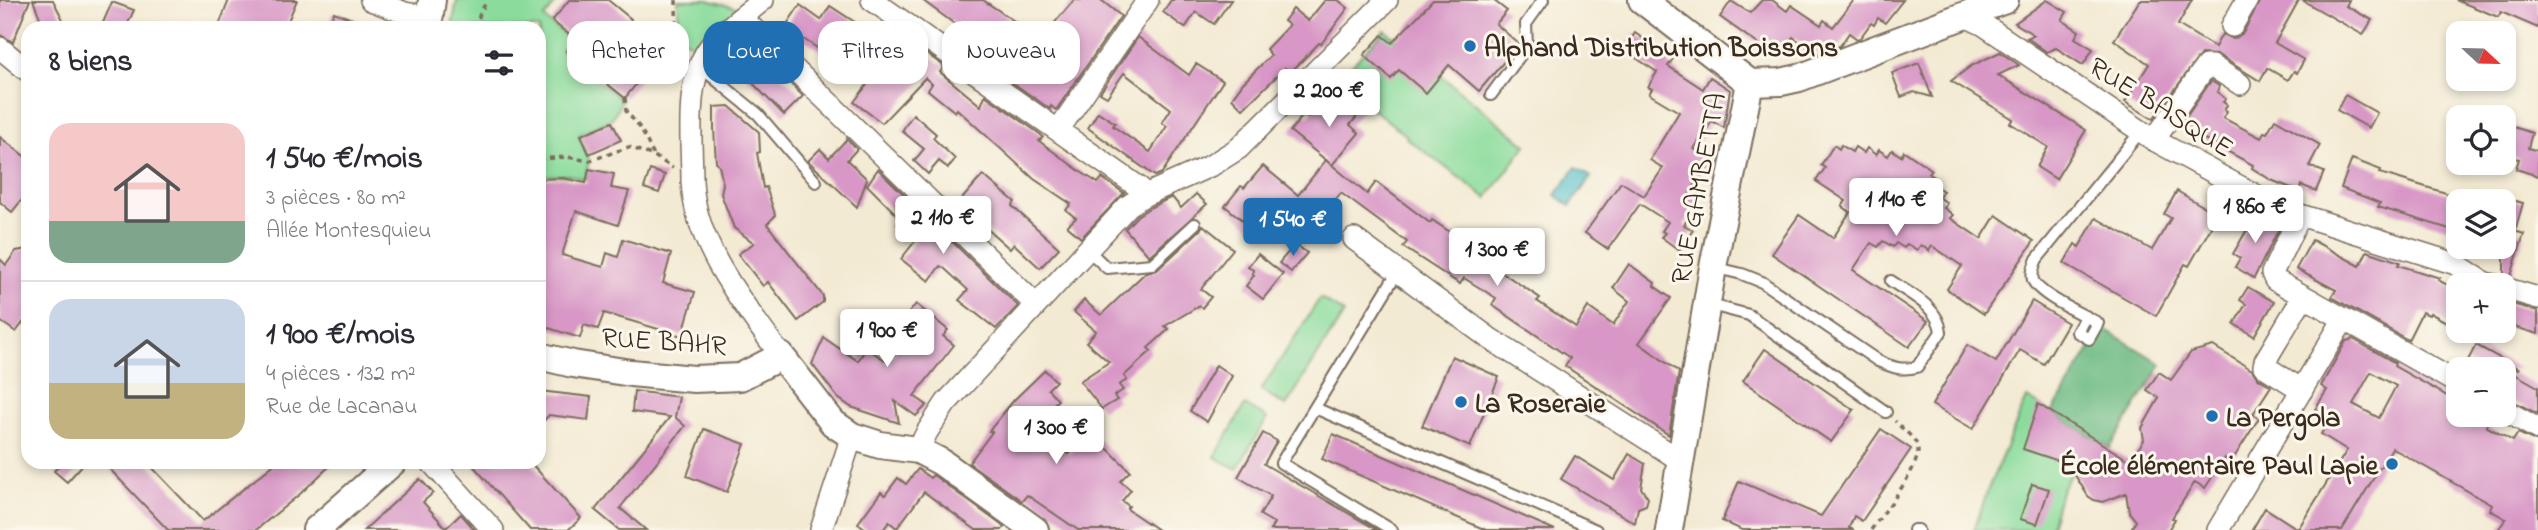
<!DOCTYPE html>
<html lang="fr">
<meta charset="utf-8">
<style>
:root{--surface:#fff;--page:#f7f7f7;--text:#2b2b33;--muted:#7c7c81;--line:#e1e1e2;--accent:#1f6fb2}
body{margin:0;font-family:"Indie Flower",sans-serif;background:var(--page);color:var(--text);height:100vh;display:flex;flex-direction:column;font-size:26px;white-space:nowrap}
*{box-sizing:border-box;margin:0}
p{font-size:23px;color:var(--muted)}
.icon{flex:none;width:38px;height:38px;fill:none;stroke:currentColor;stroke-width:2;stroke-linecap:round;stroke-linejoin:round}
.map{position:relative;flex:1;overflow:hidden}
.sheet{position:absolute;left:21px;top:21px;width:525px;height:448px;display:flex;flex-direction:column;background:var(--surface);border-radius:21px;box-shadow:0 4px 10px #0003}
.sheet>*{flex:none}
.guide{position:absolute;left:567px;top:21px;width:665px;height:63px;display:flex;gap:14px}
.needle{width:46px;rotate:112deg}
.controls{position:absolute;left:2446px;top:21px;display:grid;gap:14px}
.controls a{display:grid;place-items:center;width:70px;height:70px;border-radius:14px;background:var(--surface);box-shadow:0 4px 10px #0003;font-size:35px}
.price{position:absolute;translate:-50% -60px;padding:0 16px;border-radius:7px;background:#fff;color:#222;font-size:23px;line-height:46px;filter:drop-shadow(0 2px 4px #0008)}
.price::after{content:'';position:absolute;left:50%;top:42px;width:21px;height:16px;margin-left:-10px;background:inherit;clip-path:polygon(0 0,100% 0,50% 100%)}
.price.active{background:var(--accent);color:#fff}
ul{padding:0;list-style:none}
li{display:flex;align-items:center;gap:21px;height:175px;padding:0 28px}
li+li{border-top:2px solid var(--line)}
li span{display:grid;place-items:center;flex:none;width:196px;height:140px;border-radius:21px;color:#555}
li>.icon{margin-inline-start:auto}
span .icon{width:84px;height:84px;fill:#fffc;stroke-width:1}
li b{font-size:30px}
h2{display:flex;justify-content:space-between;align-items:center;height:84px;padding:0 28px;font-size:30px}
.pill{padding:0 24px;border-radius:21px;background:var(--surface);box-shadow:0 4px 10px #0003;font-size:24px;line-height:63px}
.pill.active{background:var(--accent);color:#fff}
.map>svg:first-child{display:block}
.green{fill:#8bdc9c;stroke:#63835d;stroke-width:2}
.forest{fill:#70bc84;stroke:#567351;stroke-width:2}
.water{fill:#51bfc7;stroke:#467472;stroke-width:2}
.building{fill:#d897c6;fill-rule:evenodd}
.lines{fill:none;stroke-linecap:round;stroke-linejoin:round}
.service-casing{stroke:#7b6d5d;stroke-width:14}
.minor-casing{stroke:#7b6d5d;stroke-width:24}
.tertiary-casing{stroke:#7b6d5d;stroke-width:30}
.path{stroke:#7b6d5d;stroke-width:3.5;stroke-dasharray:5 5;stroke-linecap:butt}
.service{stroke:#fff;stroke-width:10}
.minor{stroke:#fff;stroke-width:21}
.tertiary{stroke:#fff;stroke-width:26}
.poi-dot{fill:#1f6fb2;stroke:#fbf7ec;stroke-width:2.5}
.labels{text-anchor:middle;stroke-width:6;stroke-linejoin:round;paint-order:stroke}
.poi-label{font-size:28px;font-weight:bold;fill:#3b2a1e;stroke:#fbf7ec;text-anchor:start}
.street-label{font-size:28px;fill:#3b2a1e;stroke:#fbf7ec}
</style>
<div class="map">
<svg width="2538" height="530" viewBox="0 0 2538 530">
<rect width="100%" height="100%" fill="#fbf7ec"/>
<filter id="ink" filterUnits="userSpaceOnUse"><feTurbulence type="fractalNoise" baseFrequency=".0143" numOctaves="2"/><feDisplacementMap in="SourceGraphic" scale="14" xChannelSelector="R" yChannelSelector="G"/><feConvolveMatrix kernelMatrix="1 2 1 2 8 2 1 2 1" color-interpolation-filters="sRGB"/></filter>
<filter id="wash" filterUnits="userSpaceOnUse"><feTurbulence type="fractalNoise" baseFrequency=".00686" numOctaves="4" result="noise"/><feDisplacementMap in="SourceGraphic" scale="28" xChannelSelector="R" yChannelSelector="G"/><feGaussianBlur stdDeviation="1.57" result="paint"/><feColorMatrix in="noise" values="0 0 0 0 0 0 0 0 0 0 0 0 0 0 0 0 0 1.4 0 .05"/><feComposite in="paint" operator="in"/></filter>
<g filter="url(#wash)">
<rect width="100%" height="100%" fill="#f3ead3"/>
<g class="green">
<polygon points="457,0 558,0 544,18 571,40 562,51 622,100 612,119 579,135 589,161 585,179 568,175 539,176 539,28 452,28"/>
<polygon points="678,0 708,0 740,9 701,45 693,45 679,36"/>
<polygon points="1385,30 1526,145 1487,198 1406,138 1407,136 1337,81"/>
<polygon points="1320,298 1344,313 1286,406 1261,390"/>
<polygon points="2027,398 2094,438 2062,488 2050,530 1974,530 1988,489"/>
<polygon points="1245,405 1267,418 1237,469 1215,457"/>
</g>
<polygon class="forest" points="2103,328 2162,364 2110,448 2052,413"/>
<polygon class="water" points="1576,167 1591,177 1570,206 1556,195"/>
<g id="blocks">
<g class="building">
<polygon points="0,0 30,0 13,42 0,35"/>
<polygon points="33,0 53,0 67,28 44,28"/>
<polygon points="229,0 297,0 285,28 218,28"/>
<polygon points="569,0 608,0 631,19 626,26 637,35 634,39 657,58 625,98 566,51 576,40 552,21"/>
<polygon points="922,0 983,0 1029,31 1034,24 1046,33 1074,0 1101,0 1121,16 1056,110 1051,106 1050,109 1010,81 1019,69 974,35 965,49 948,37 956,25"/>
<polygon points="1171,0 1231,0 1214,24 1196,12 1185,28 1163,12"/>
<polygon points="1325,0 1338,0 1348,8 1321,44 1319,43 1290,73 1285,68 1243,109 1232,98 1243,83 1271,55 1266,49 1289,25 1284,21 1293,9 1308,21"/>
<polygon points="1433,0 1493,0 1507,11 1496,24 1519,44 1479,91 1449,65 1426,93 1399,70 1391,79 1364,55 1382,35 1392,43"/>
<polygon points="1762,0 1772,0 1787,11 1791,5 1821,25 1824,20 1833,27 1854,0 1903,0 1885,23 1878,18 1874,25 1871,23 1860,38 1857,39 1849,33 1840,46 1817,54 1793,37 1781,55 1775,56 1720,17 1731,1 1750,13"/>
<polygon points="2047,0 2067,12 2062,20 2079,31 2075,38 2093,49 2083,65 2056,48 2047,52 2027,38 2034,35 2015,23"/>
<polygon points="2140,0 2192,0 2178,25 2215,47 2222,34 2233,39 2243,33 2260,0 2299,0 2275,43 2304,60 2297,73 2294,71 2288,80 2267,68 2260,81 2218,55 2201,54 2153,119 2125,102 2149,64 2114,40"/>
<polygon points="2302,0 2349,0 2346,6 2372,20 2363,35"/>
<polygon points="2456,0 2538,0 2538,28 2501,12 2498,17"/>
<polygon points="112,2 134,10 126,28 110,28 102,25"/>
<polygon points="800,5 821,20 830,6 861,26 846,49 840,44 831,57 785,27"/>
<polygon points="334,12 373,27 373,28 327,28"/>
<polygon points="1635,33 1660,50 1662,47 1675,56 1668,66 1703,89 1710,77 1730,90 1724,128 1712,121 1694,149 1712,160 1690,193 1700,199 1684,225 1693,230 1679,250 1661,237 1665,233 1662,231 1668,222 1640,204 1608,249 1585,233 1621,182 1644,196 1663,168 1650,160 1679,112 1649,94 1652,89 1648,87 1657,72 1624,50"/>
<polygon points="888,36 907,50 912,44 944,66 940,72 981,106 985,95 1040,134 1043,137 1039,141 1081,172 1098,183 1102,178 1124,193 1081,238 1067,226 1076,218 1066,210 1071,204 1034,179 957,109 955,112 928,90 932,84 925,78 882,123 854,102 877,72 866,64"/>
<polygon points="1138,37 1189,75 1196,64 1223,81 1162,173 1155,176 1088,128 1098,112 1115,123 1113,126 1150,152 1167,126 1162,123 1171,109 1124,73 1107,97 1100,93"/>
<polygon points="755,49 803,96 784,115 736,66"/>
<polygon points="2000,52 2019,65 1998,75 2086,130 2056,179 2037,167 2048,147 2010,123 2013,119 1951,81 1971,66"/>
<polygon points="1919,63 1932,97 1914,92 1901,97 1892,73"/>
<polygon points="2211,81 2219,86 2217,92 2226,99 2223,102 2227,105 2224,110 2227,112 2223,118 2261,138 2264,132 2267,133 2275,119 2320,145 2309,166 2324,172 2316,191 2301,185 2299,191 2271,180 2252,168 2253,165 2180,126"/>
<polygon points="1345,94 1363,109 1350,125 1359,133 1332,165 1290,131 1304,114 1308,117 1320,103 1330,112"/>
<polygon points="2345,95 2377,113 2369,128 2337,110"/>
<polygon points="729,106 759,132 760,152 757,153 763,188 766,187 774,211 775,216 767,224 823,296 823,302 798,321 768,282 763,286 738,254 754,243 734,228 721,194 723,184 719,166 716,162 714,129 714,107"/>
<polygon points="913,114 936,134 933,138 955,159 948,168 939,161 928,174 914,161 924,149 902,131"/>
<polygon points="612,122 621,140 589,154 581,135"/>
<polygon points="2511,126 2532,133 2528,148 2538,151 2538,176 2516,169 2519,159 2504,155 2504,130 2509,131"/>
<polygon points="0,137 28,159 28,192 12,212 0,202"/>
<polygon points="847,139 857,149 847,160 867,179 857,207 808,161 820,149 829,158"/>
<polygon points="1834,145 1839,149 1841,145 1852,152 1855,147 1864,153 1867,148 1876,155 1879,150 1888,156 1892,150 1901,156 1904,151 1932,170 1929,174 1938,180 1934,185 1943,191 1939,197 1947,203 1944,208 1953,215 1950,218 1981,239 1996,215 2034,241 1984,314 1947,289 1962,266 1932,246 1929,251 1921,245 1917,250 1907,244 1904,248 1896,243 1893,247 1883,241 1878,247 1871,243 1853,270 1928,321 1909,347 1772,254 1799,215 1833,238 1850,212 1842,206 1846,201 1816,181 1825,168 1821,165"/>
<polygon points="2352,159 2381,170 2380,173 2459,197 2459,232 2378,207 2380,203 2341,188"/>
<polygon points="1326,160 1367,194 1376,182 1430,223 1432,220 1497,264 1495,267 1503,273 1540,298 1537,301 1576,327 1588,307 1613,325 1629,301 1613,288 1629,264 1655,283 1654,286 1671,298 1639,343 1679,372 1669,435 1565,366 1570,358 1492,305 1496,298 1464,278 1460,284 1403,247 1407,242 1341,193 1321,216 1325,218 1307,239 1268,208 1252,228 1225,206 1241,186 1244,188 1263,166 1298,195"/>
<polygon points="589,169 614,174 611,188 629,191 618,225 576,211 562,255 603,267 607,253 618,257 623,239 671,254 663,283 695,292 682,336 604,313 598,329 584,325 580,338 539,325 539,226 543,212 539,211 539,179 563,178 586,183"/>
<polygon points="878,169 1018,306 996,329 959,300 968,290 944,268 940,266 929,281 901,259 916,240 897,224 900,218 867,185"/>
<polygon points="650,170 665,175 659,193 644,188"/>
<polygon points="983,175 1015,202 1012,206 1059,248 1040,268 1014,244 1010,249 960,205 963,202 961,200"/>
<polygon points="2177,191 2218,215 2189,266 2185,264 2156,316 2064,263 2075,244 2079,247 2096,218 2152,250 2171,218 2164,214"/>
<polygon points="1196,194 1207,204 1149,256 1125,229 1137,216 1149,208 1172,197 1181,208"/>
<polygon points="2504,198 2523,203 2515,231 2524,234 2511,276 2504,275"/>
<polygon points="2256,214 2280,227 2254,278 2235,267 2240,258 2233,254"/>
<polygon points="1203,225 1233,249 1201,289 1211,297 1202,308 1199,306 1165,326 1169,329 1148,348 1151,351 1124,376 1127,380 1119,385 1123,390 1114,396 1117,400 1102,409 1080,381 1109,362 1086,342 1096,331 1074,312 1084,300 1101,315 1146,272 1157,270 1200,230"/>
<polygon points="2312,240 2360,266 2367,251 2400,262 2398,265 2440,278 2438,280 2459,291 2459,329 2430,313 2429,315 2422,312 2408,340 2332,297 2336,290 2296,269"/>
<polygon points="1295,244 1307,253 1291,272 1279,263"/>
<polygon points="28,249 28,316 16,332 0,321 0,259 6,265 16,251"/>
<polygon points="1258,254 1283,274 1263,299 1246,286 1254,275 1252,274 1254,271 1248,266"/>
<polygon points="2248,287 2274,302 2254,336 2234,324 2246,304 2240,300"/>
<polygon points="2032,301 2068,323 2044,364 2020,350 1973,429 1932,405 1967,345 1996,362"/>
<polygon points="2508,303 2538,311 2538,334 2504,324"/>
<polygon points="916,304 948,330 943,336 954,345 914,396 927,405 916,416 895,401 899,423 851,407 838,398 812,364 824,338 858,361 866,348 888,362 907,338 896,329"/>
<path d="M2353 339 2395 363 2394 366 2449 397 2450 394 2459 397V415H2492L2486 426 2513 441 2518 433 2538 442V530H2498L2506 519 2490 510 2492 505 2392 448 2342 530H2252L2265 508 2298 529 2347 450 2321 434 2324 429 2321 412 2315 409 2327 390 2321 386 2346 341ZM2371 372 2396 386 2379 418 2353 404Z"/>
<polygon points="2476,345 2520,369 2506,369 2538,387 2538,414 2504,397 2504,369 2479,369 2467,362"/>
<polygon points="2213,346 2252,370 2257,377 2271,386 2253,414 2259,418 2235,456 2231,461 2225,458 2205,488 2195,482 2172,518 2175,519 2168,530 2130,530 2136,521 2129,512 2126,493 2103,502 2094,500 2088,496 2068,464 2023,449 2038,404 2130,461 2144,440 2142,428 2159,398 2147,390 2159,372 2171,380 2191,352"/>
<polygon points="1765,349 1854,410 1831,442 1743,381"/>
<polygon points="1452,356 1499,377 1470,447 1422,426"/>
<polygon points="1216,365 1232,376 1207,422 1190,411"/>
<polygon points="1045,370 1056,381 1048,389 1058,400 1052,406 1055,409 1050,415 1055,419 1045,431 1069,454 1084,439 1089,444 1096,437 1130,471 1120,481 1131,490 1122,501 1129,506 1127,509 1158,530 1078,530 1027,495 1022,501 969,463 992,432 989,431 1014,400"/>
<polygon points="539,391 591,397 588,420 549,415 539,426"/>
<polygon points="634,391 679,397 675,417 685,426 620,508 646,530 619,530 595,510 670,417 632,412"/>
<polygon points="704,429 745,444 727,492 687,476"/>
<polygon points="1881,429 1911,449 1862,521 1854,516 1849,528 1854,530 1742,530 1722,521 1739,481 1821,516"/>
<polygon points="1263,433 1277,441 1264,464 1377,530 1270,530 1274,523 1260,515 1271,496 1238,477"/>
<polygon points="1333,434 1555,530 1486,530 1322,459"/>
<polygon points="1629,454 1645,464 1641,488 1648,498 1646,505 1638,508 1635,523 1561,479 1575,456 1614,480"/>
<polygon points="62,462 85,462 67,482 54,471"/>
<polygon points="103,462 147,462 203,521 277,462 334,462 300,494 256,530 168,530"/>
<polygon points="470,462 530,462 581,518 568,530 530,530"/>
<polygon points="918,469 930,478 933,475 1004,527 1002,530 976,530 924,492 897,528 889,522 883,530 867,530 858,523 881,492 885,495 898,478 906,484"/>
<polygon points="420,479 433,493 423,502 446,528 461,514 475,530 364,530"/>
<polygon points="2032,484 2049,489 2037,524 2020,519"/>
</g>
</g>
</g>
<g filter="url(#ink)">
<use href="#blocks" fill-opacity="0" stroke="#7b6d5d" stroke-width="2"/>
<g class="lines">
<g class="service-casing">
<g id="service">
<polyline points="699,66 758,114 816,182"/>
<polyline points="1491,95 1527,46 1526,24 1543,0"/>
<polyline points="1087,249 1107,268 1152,264 1195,224"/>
<path d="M1713 267 1742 274 1762 282 1878 361C1892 367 1901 371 1917 367L1941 332C1938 306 1911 295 1891 281"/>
<polyline points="1707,304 1749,315 1886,412"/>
<path d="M2086 316 2077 332 2089 339 2098 323C2084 315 2038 295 2033 280 2031 273 2034 266 2037 259L2141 131"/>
<polyline points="1315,408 1596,530"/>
<polyline points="1392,530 1281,463 1398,271"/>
<polyline points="1914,530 1918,530"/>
</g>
</g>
<g class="minor-casing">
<g id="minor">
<polyline points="371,0 405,13 429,17"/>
<path d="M763 0C746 14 727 27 713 43 683 77 692 138 692 181 695 247 745 305 781 356"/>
<polyline points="872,0 1140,188 1143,196"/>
<polyline points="1965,16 1984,25 2154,140 2259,197 2300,215 2456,264 2485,283 2494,285"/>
<polyline points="742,18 1036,305"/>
<polyline points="2232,26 2247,0"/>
<polyline points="0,48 28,71"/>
<polyline points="1059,129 1148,0"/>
<polyline points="2154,140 2206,66 2212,66 2240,84"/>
<polyline points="2300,215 2272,273 2275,280 2459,384"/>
<polyline points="1354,239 1489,338 1672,455 1681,457"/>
<polyline points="2504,288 2538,298"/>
<polyline points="2302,390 2264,366 2265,361 2303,297"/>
<polyline points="2504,410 2538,429"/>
<polyline points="918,450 927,432 946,403 1128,206 1143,196 1212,165 1239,148 1387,0"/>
<polyline points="431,462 493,530"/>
<polyline points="821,530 852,436"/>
<polyline points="2218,530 2344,319"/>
</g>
</g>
<g class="tertiary-casing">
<g id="tertiary">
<polyline points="1642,0 1750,83"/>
<polyline points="428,28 432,0"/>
<polyline points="1750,83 1781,82 1799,78 2005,0"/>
<polyline points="539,356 573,364 631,373 694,379 740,377 781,356 833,423 852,436 880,445 918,450 941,462 1035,530"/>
<polyline points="316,530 393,462"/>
<polyline points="1669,530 1713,267 1750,83"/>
</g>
</g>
<g class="path">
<polyline points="676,0 677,68"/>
<polyline points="478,28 479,16 487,0"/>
<polyline points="625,98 626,111 641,129 654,156"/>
<polyline points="539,159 567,157 589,161 629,147 654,156 673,168"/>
<path d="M1871 530C1882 514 1925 463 1917 445 1914 437 1901 428 1895 421"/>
</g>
<use href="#service" class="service"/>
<use href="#minor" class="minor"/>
<use href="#tertiary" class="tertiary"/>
</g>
</g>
<g class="poi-dot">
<circle cx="1470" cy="46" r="7"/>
<circle cx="1461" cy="402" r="7"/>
<circle cx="2212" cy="416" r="7"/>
<circle cx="2392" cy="464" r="7"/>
</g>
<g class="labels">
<g class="poi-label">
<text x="1484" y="56">Alphand Distribution Boissons</text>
<text x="1475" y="412">La Roseraie</text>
<text x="2226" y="426">La Pergola</text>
<text x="2378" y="474" text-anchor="end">École élémentaire Paul Lapie</text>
</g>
<g class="street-label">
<text transform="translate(2162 106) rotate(32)" y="10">RUE BASQUE</text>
<text transform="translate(1697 188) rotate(-79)" y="10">RUE GAMBETTA</text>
<text transform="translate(664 340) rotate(4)" y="10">RUE BAHR</text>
</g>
</g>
</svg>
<div class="controls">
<a><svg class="needle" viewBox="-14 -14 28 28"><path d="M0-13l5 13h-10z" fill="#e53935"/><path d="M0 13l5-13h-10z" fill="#7c7c81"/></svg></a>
<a><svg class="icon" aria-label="locate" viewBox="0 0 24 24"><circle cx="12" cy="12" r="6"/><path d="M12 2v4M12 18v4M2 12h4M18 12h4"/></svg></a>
<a><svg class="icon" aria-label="layers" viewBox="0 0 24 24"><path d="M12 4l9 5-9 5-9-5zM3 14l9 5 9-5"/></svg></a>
<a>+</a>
<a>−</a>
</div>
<b class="price" style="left:1329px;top:129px">2 200 €</b>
<b class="price" style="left:1896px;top:238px">1 140 €</b>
<b class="price" style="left:2255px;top:245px">1 860 €</b>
<b class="price" style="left:943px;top:256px">2 110 €</b>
<b class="price active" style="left:1293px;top:258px">1 540 €</b>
<b class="price" style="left:1497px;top:288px">1 300 €</b>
<b class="price" style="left:887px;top:369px">1 900 €</b>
<b class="price" style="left:1056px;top:466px">1 300 €</b>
<div class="guide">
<a class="pill">Acheter</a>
<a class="pill active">Louer</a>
<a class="pill">Filtres</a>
<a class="pill">Nouveau</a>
</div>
<section class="sheet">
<h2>8 biens<svg class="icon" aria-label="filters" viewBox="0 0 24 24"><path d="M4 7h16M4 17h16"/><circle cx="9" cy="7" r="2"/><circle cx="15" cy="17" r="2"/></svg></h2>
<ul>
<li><span style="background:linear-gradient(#f6c9c9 70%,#7fa58c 0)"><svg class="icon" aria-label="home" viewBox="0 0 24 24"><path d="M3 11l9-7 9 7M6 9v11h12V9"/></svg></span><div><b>1 540 €/mois</b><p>3 pièces · 80 m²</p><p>Allée Montesquieu</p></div></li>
<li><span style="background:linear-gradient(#c9d6e8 60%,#c2b280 0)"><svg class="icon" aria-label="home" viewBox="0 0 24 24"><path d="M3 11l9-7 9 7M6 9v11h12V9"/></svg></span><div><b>1 900 €/mois</b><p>4 pièces · 132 m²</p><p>Rue de Lacanau</p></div></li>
</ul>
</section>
</div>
